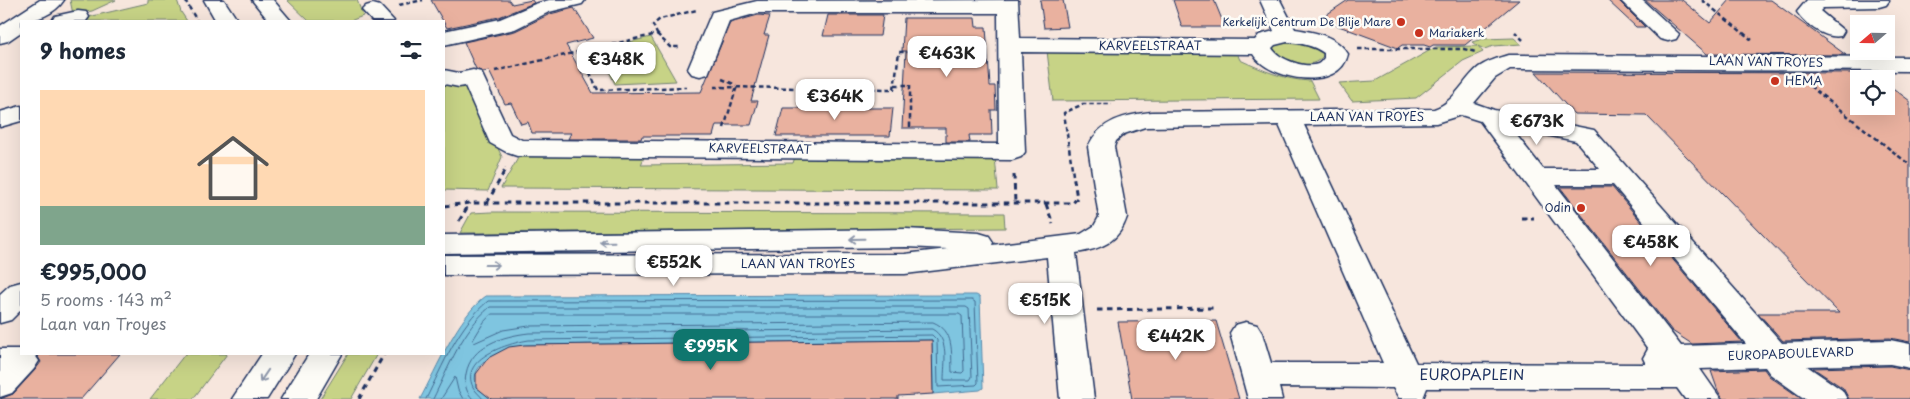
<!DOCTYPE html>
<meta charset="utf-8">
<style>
:root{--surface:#fff;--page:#f2f2f3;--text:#1f2937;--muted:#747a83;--accent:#0f766e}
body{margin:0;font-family:"Playpen Sans",sans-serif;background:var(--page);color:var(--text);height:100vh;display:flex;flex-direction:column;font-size:19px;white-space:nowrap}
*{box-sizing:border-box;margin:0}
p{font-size:16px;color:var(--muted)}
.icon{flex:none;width:28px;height:28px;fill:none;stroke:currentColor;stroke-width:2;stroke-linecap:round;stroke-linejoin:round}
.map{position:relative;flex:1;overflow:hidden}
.side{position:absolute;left:20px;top:20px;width:425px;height:335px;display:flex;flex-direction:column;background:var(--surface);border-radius:0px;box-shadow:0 5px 20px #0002}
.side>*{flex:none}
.needle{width:32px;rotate:250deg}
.fabs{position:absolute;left:1850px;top:15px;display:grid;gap:10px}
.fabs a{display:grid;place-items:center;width:45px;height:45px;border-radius:0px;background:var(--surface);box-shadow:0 5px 20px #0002;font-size:25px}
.price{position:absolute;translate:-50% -42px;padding:0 11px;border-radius:10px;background:#fff;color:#222;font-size:16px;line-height:32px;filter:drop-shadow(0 1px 2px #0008)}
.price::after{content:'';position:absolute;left:50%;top:30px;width:15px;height:11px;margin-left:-8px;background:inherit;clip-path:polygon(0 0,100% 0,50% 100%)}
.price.selected{background:var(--accent);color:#fff}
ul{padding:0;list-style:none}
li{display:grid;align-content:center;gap:10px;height:265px;padding:0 20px}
li span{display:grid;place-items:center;height:155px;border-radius:0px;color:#555}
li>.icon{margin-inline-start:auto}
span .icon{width:90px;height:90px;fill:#fffc;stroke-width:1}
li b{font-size:21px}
h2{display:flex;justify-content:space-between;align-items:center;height:60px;padding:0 20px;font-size:21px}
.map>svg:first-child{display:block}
.green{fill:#c7d386;stroke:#718172}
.water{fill:#7fc5e0;stroke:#5789ac}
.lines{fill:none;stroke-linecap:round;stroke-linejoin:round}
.shore{stroke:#436b92;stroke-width:1}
.building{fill:#e9b19f;stroke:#1b2f5e}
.minor-casing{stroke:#1b2f5e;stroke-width:3}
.path-far1{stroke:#1b2f5e;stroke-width:2.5;stroke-dasharray:4.5 3;stroke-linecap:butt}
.path{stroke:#1b2f5e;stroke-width:3;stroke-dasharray:5.5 4.5;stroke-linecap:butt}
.minor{fill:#fdfcf7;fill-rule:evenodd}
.oneway{stroke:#8c96aa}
.poi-dot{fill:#c8321e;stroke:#fdfcf7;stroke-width:2}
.labels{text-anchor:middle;stroke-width:5;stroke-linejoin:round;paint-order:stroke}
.far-poi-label{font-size:11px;fill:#1b2f5e;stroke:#fdfcf7;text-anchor:end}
.street-label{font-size:12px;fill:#1b2f5e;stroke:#fdfcf7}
.poi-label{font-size:12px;fill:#1b2f5e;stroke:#fdfcf7;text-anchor:start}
.near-street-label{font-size:15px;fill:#1b2f5e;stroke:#fdfcf7}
</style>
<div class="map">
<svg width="1910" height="399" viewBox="0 0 1910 399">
<rect width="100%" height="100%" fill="#f7e6dd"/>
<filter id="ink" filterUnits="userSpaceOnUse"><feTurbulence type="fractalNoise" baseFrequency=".02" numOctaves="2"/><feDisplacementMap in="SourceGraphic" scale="10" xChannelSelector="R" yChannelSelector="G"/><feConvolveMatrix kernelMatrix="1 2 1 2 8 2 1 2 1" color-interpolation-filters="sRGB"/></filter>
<g filter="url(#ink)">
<g class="green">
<polygon points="70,0 116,0 92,11 73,14"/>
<polygon points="148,0 177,0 181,12 187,21 82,21 80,19 148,3"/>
<polygon points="287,0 357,0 363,16 350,21 309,21"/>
<polygon points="651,37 676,81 615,84 599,49"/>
<polygon points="1514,38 1521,44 1494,46 1484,49 1478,46 1483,52 1463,61 1416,98 1352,101 1339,83 1375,81 1436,47 1477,46 1472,42 1482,39"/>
<path d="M1274 41H1307L1323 52V56C1311 71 1290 62 1276 57L1270 44Z"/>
<path d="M1047 51H1236L1240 60C1262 70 1285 80 1310 81L1319 99 1053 101Z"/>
<polygon points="444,81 468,84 502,157 488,191 444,190"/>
<polygon points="522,151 646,152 641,165 793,163 796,154 995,157 998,190 501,188"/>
<polygon points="491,212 1004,213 1005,228 460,233 471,213"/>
<polygon points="185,354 227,354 193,399 150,399"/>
<polygon points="348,354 377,354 351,399 320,399"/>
</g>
<path class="water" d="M976 295 980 297 983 388 980 390 933 394 932 340 529 345C510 346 463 362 478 389L507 399H420C437 368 458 316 486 296Z"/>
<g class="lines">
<g class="shore">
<path d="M492 314H959L962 316 964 371 962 373 952 372C951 352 955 331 933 322L529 326 503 330 474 343 473 340 484 322Z"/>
<path d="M426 399C443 365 458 326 488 301L972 300 975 302 978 383 976 385 938 387 937 340 932 335 529 340C509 343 459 358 473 387 475 391 480 395 483 399"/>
<path d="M433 399C449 367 462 330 490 307H966L969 309 972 377 970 380H944C944 363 950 339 932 329L529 333C503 336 471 345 466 374 464 385 466 392 473 399"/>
<polyline points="441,399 455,377 458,390 463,399"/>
</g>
</g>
<g class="building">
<polygon points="431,0 509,0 512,4 532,0 534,3 499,17 447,28"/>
<polygon points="1040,0 1063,0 1068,27 1044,28"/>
<polygon points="1173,0 1214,0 1225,27 1182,27"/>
<polygon points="1348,0 1519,0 1465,45 1433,45 1430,47 1424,45 1402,45 1398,48 1320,19"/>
<polygon points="1607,0 1618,0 1645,27 1636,27"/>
<polygon points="1645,0 1682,0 1710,23 1730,0 1771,0 1846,55 1707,54"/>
<polygon points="574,8 593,38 566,45 593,93 701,92 730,23 758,15 770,16 764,35 769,35 751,101 758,101 751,125 716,125 713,136 642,136 641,139 568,139 571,133 532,133 528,122 521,124 511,103 505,104 489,71 483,72 476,69 464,42 515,31 550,14"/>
<polygon points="828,15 883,15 880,36 823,36"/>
<polygon points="904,18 975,18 976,27 986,27 990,86 995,86 996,110 991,110 992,135 969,135 970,142 946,142 946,128 902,128 906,51 902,51"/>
<polygon points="1536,72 1870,73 1878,79 1859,79 1859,106 1886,106 1886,83 1910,101 1910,342 1890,338 1783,341 1758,313 1839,313 1646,115 1574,114"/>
<polygon points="816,102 838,102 837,108 893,108 890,136 776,136 783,108 815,108"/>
<polygon points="1560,187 1612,187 1742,342 1692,344 1672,331"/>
<polygon points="1216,321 1239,399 1132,399 1118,322"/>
<polygon points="932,340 933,394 898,396 898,399 491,399 476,387 476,374 488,358 509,347 524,345"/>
<polygon points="41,354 120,354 81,399 0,399 13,394 35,370 41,362 38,357"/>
<polygon points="1890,366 1910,370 1910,399 1849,399 1843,388 1813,368"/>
<polygon points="1764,369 1769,376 1802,399 1723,399 1718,391 1711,371"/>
</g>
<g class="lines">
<g class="minor-casing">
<g id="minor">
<path d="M40 0H64C55 14 37 21 21 21V32L8 41 0 43V26Z"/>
<polygon points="204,0 224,0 238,21 216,21"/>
<polygon points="252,0 273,0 291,21 269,21"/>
<polygon points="549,0 585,0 582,4 549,12 515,29 444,45 444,31 500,19 535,4"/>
<path d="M1018 0 1020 38 1255 40 1259 35 1274 31 1260 0H1280L1295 29C1315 32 1337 36 1348 54 1340 93 1268 80 1253 54L1021 52 1025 152 1021 157 1012 160 517 156 508 153 490 143 465 86 459 87 444 84V70L459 73 473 70 481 72 510 134 522 140 999 144 998 13H758L729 21 708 74 700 76 692 74 688 69 712 12 757 1ZM1287 42C1300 43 1313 45 1324 53V58C1322 60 1320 63 1318 64 1305 69 1278 59 1272 48L1275 45Z"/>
<polygon points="1620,0 1642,0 1679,34 1676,39 1668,41 1660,39"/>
<path d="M1807 0H1889V1L1886 5 1879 7 1823 8 1820 11 1844 31 1841 36C1825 39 1806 25 1797 12Z"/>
<polygon points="373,4 380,6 394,21 372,21 362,10 366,6"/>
<polygon points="78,11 86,12 89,17 86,21 52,21 55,16"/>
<path d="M1508 55 1910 57V71L1510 69 1495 78 1474 103 1494 110 1594 130 1782 343 1890 340 1910 344V368L1890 364 1807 366 1842 390 1847 399H1805L1770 374 1765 367 1700 369 1721 399H1685L1677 388H1427L1423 398H1399L1393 388 1279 387 1282 399H1248L1230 333 1235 325 1246 322 1257 325 1262 333 1271 363H1383L1279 125 1145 127 1124 134 1116 141 1114 147 1127 217C1119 242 1101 249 1076 253L1094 399H1060L1047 257 905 274 444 275V255L905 254 948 249 906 247 444 253V235L906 229 979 233 989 236 993 242 992 245 1081 234 1094 226 1099 217 1088 147C1100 120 1125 115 1152 112L1434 109C1455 102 1463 80 1479 67 1488 61 1498 58 1508 55ZM1461 115 1480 121 1648 349 1643 358 1646 364 1416 363 1304 125 1436 123ZM1511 128 1576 141 1600 169H1543ZM1556 185H1613L1746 344 1681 346Z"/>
<polygon points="21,106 21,121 0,127 0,112"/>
<polygon points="21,282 21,310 11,320 0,323 0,294 10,285"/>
<polygon points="0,349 21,349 21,354 34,354 39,361 34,369 12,393 0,397"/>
<polygon points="262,354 295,354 267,399 232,399"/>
<polygon points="309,354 342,354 316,399 281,399"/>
</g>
</g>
<g class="path-far1">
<polyline points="185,0 197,21"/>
<polyline points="1702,0 1752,40"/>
<polyline points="399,5 423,0"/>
<polyline points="1515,32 1523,40"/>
<polyline points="657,34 670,47 681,47"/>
<polyline points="1358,49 1464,49 1476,52"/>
<polyline points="580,52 598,90 687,87"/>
<polyline points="495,71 657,34 653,25 660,19 697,10"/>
<polyline points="722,79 736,85"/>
<polyline points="895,85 910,85 910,130"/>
<polyline points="1810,86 1910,165"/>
<polyline points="714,87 894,89 899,52 985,52"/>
<polyline points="724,128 737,86"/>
<polyline points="502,175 506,168"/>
<polyline points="1073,175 1064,113 1083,104 1112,104"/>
</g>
<g class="path">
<polyline points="1014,175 1015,204"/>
<polyline points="487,203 503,174"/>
<polyline points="1046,204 1053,224"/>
<polyline points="444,206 470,203 1073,203 1077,198 1073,174"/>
<polyline points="1521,218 1534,218"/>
<polyline points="459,221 470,203"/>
<polyline points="1097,310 1214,308"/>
<polyline points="359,399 384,354"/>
</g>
<use href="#minor" class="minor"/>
</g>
<defs><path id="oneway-shaft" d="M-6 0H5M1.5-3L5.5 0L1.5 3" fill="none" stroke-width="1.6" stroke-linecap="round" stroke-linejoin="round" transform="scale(1.25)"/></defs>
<g class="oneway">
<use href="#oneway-shaft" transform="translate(857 239) rotate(179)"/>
<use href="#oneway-shaft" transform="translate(607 242) rotate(179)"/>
<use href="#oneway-shaft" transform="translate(492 265)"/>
<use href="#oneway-shaft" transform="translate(264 376) rotate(124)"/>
</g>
</g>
<g class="poi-dot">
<circle cx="1401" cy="22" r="5"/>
<circle cx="1419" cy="33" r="5"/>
<circle cx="1775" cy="81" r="5"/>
<circle cx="1581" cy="208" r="5"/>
</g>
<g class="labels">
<g class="far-poi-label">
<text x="1391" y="26">Kerkelijk Centrum De Blije Mare</text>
<text x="1429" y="37" text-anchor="start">Mariakerk</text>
</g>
<g class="street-label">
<text x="1150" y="50">KARVEELSTRAAT</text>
<text transform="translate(1766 62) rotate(1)" y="4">LAAN VAN TROYES</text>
<text x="1367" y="121">LAAN VAN TROYES</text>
<text transform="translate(760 149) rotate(1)" y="4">KARVEELSTRAAT</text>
<text x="798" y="268">LAAN VAN TROYES</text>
<text transform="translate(1791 354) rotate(-2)" y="4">EUROPABOULEVARD</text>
</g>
<g class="poi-label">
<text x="1785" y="85">HEMA</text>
<text x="1571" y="212" text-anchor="end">Odin</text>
</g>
<g class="near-street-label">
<text x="1472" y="380">EUROPAPLEIN</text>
</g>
</g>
</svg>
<div class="fabs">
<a><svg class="needle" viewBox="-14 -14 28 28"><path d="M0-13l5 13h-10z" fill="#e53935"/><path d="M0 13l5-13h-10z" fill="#747a83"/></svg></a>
<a><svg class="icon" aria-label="locate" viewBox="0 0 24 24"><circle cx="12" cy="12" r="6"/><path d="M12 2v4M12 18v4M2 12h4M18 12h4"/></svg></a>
</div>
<b class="price" style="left:947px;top:78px">€463K</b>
<b class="price" style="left:616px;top:84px">€348K</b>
<b class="price" style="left:835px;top:121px">€364K</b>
<b class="price" style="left:1537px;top:146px">€673K</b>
<b class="price" style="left:1651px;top:267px">€458K</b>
<b class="price" style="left:674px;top:287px">€552K</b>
<b class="price" style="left:1045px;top:325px">€515K</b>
<b class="price" style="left:1176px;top:361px">€442K</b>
<b class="price selected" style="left:711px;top:371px">€995K</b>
<section class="side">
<h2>9 homes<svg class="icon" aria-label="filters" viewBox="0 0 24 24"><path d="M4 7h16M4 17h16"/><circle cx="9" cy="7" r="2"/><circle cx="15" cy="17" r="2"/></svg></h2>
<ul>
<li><span style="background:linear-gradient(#ffd9b3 75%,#7fa58c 0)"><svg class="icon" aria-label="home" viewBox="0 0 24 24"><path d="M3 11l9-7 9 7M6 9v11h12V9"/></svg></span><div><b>€995,000</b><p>5 rooms · 143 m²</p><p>Laan van Troyes</p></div></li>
</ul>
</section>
</div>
